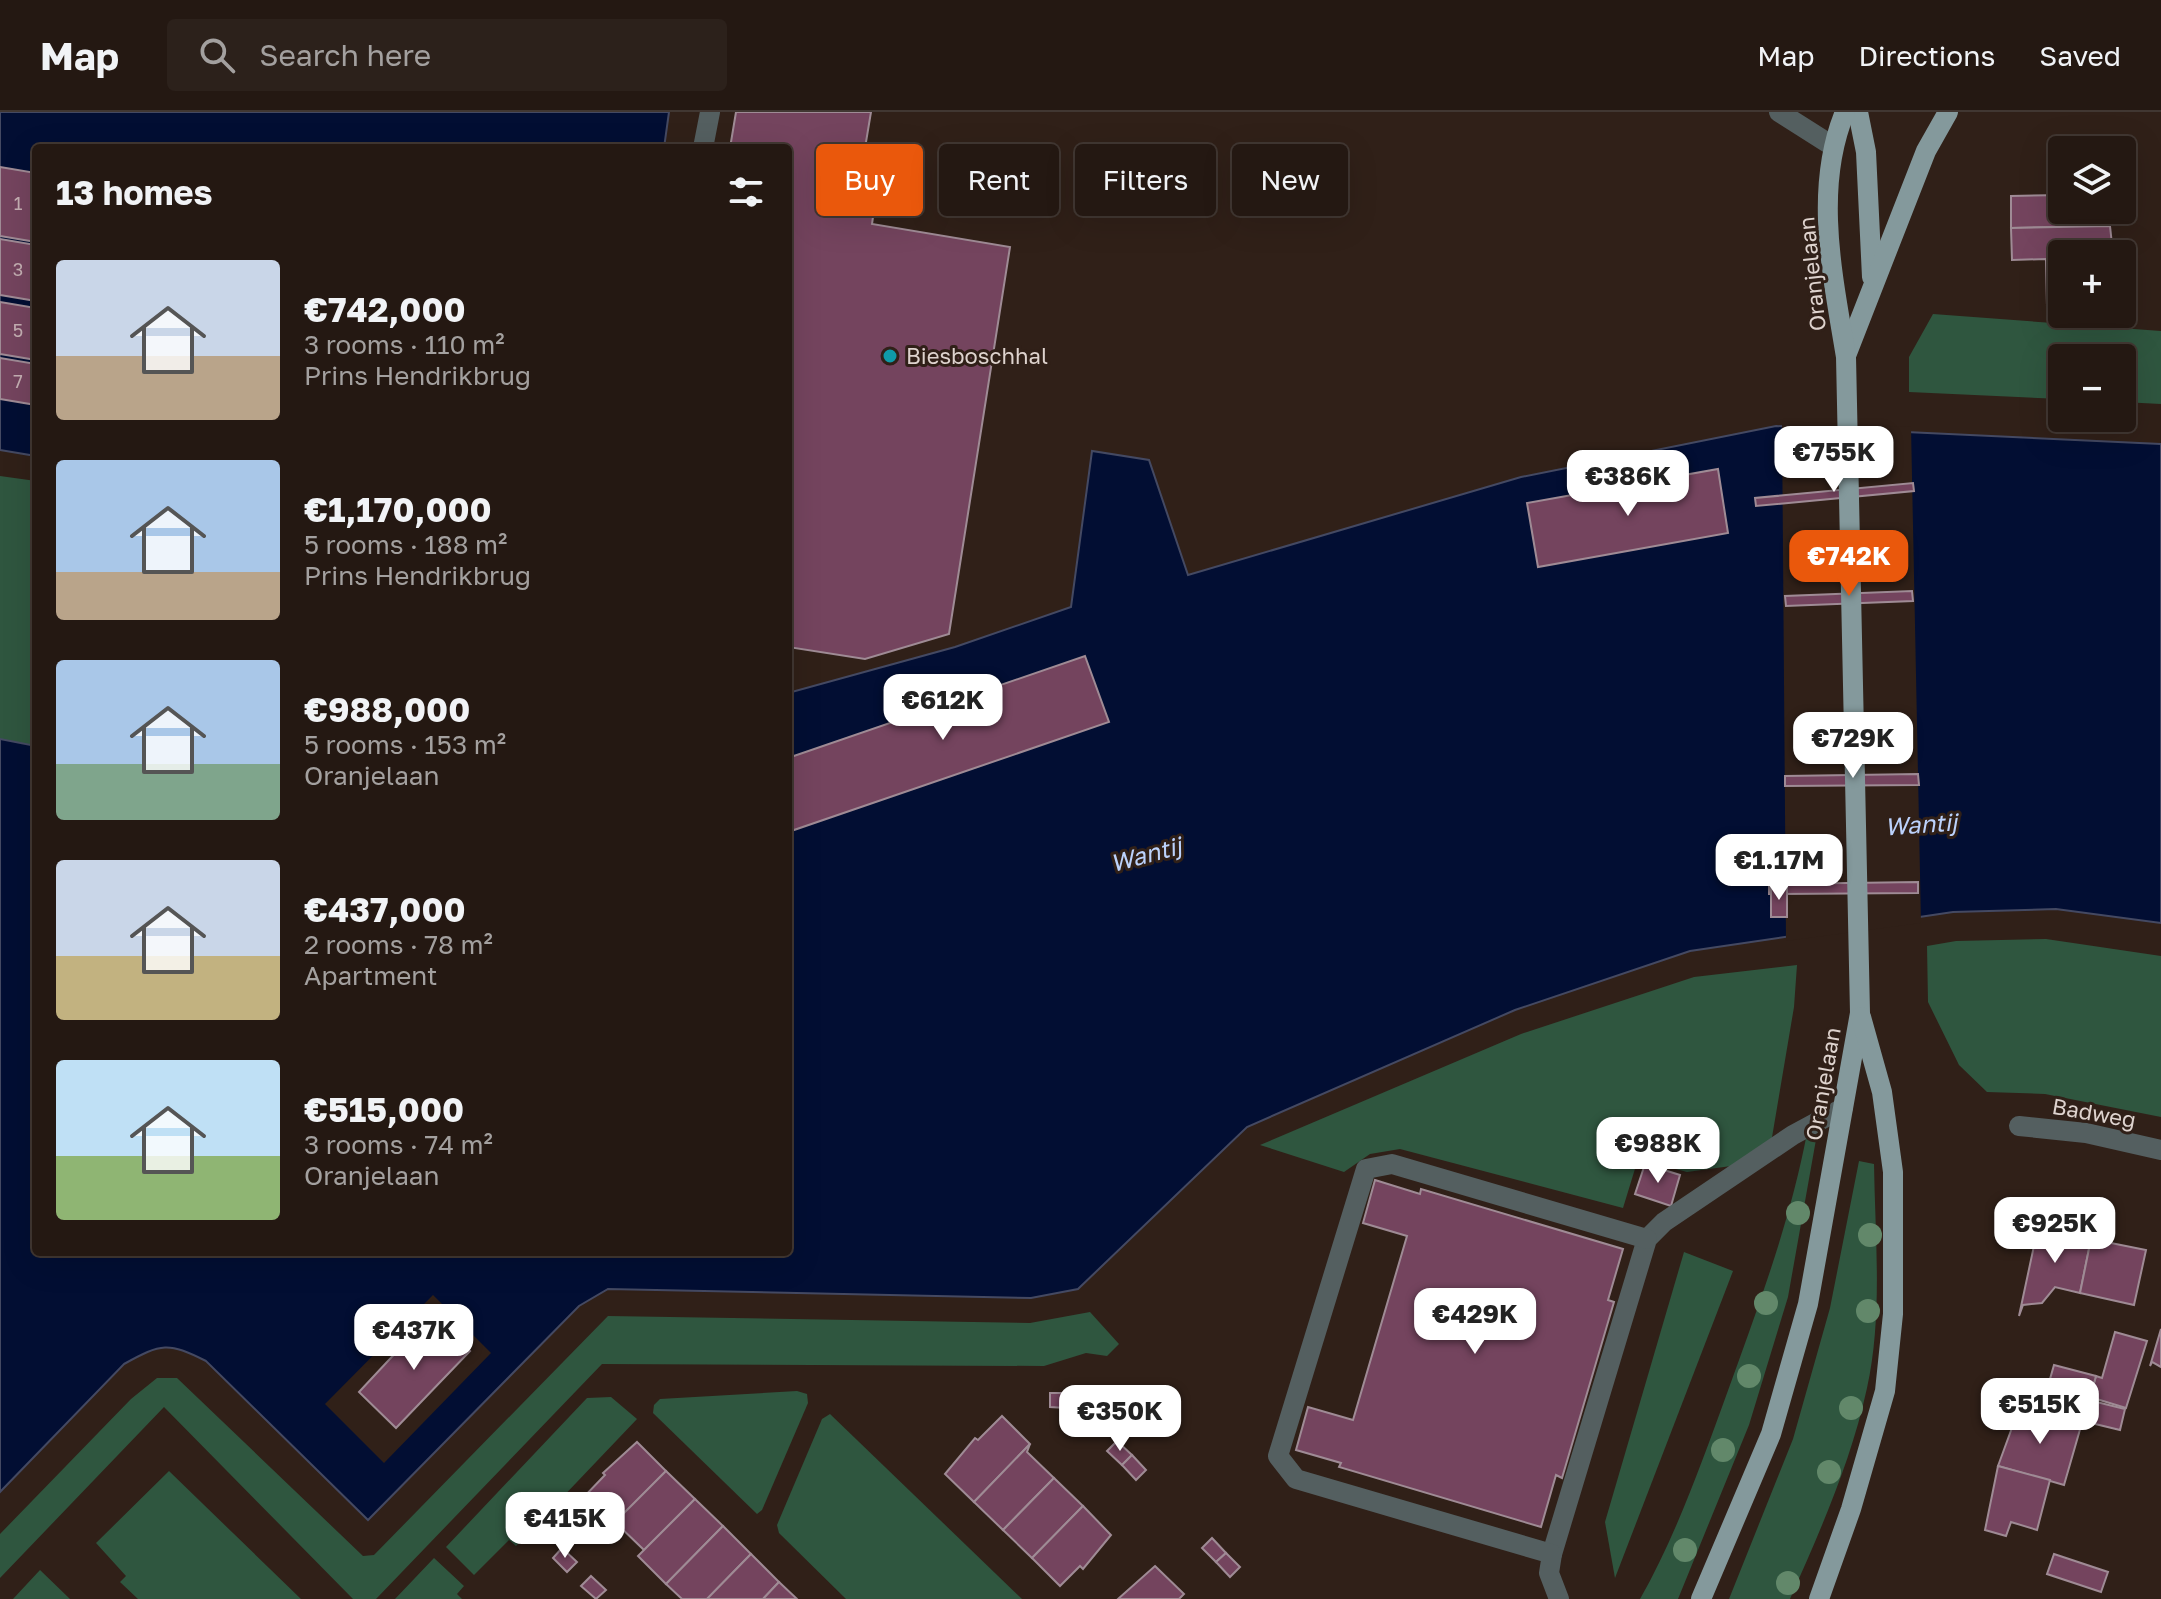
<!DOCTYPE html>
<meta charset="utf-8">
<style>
:root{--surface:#241812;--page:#2c211b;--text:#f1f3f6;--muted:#a3a09f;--line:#413732;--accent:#ea580c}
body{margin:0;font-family:"Golos Text",sans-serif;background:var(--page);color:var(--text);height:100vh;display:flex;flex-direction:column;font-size:30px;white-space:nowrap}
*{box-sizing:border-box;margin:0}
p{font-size:26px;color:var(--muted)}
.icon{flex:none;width:44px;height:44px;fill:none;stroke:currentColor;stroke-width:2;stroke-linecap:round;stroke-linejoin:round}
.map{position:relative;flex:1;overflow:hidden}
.side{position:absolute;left:32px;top:32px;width:760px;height:1112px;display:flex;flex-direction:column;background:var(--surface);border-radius:8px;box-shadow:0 8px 32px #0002,0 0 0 2px var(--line)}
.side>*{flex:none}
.top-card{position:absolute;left:816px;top:32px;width:760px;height:72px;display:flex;gap:16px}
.controls{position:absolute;left:2048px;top:24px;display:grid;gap:16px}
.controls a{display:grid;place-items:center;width:88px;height:88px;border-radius:8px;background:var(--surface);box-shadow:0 8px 32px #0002,0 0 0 2px var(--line);font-size:40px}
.price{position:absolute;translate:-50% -68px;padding:0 18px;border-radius:16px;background:#fff;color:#222;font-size:26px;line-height:52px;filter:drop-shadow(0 2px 4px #0008)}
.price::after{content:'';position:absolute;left:50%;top:48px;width:24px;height:18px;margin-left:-12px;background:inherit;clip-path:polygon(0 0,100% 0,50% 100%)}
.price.selected{background:var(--accent);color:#fff}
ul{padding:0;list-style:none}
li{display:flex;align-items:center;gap:24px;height:200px;padding:0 24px}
li span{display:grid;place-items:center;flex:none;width:224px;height:160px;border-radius:8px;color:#555}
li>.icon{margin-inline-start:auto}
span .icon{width:96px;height:96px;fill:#fffc;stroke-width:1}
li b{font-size:34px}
h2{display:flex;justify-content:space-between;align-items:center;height:96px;padding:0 24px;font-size:34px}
.tag{padding:0 28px;border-radius:8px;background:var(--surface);box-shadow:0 8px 32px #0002,0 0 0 2px var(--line);font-size:28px;line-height:72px}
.tag.selected{background:var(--accent);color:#fff}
header{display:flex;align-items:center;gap:48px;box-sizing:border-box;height:112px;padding:0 40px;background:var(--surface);border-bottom:2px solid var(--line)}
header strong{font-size:38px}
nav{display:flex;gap:44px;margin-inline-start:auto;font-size:28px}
.search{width:560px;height:72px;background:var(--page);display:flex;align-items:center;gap:20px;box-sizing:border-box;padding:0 28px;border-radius:8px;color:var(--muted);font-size:30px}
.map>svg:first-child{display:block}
.green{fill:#2f563f}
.water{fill:#020e33;stroke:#444962;stroke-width:2}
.pier{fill:#302018}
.building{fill:#74445e;stroke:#9f8b95;stroke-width:2}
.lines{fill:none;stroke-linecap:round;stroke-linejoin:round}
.minor{stroke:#545f60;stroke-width:20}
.major{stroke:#84999c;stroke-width:20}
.tree{fill:#62886a}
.culture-dot{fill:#0f9aa8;stroke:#302018;stroke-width:3}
.labels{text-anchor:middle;stroke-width:6;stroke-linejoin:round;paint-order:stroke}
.number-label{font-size:18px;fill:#c4afb2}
.street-label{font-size:22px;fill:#ded3ce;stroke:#302018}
.poi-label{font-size:22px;fill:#ded3ce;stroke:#302018;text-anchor:start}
.water-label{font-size:24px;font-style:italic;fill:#bcd2fc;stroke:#302018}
</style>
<header>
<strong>Map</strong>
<div class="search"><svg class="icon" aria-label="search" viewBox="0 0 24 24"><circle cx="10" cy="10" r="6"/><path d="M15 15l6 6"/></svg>Search here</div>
<nav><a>Map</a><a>Directions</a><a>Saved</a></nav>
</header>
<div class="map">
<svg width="2161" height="1487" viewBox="0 0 2161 1487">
<rect width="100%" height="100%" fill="#302018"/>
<g class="green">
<polygon points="1933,202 2161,219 2161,292 2122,290 2122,246 2062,246 2062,287 1909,280 1909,245"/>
<polygon points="0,364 36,369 36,634 0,627"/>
<polygon points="2046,827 2161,844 2161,1005 2045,982 1987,980 1959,953 1928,890 1927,834 1956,829"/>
<polygon points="1797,853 1794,895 1768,1049 1687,1060 1638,1047 1623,1096 1400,1037 1370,1042 1344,1060 1260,1033 1521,922 1694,865"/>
<path d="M1807 1021 1817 1022 1788 1185 1749 1313 1678 1487H1640C1675 1426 1702 1350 1726 1284 1757 1198 1790 1111 1807 1021Z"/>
<path d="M1859 1049 1874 1052C1875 1125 1883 1204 1867 1276 1851 1350 1820 1419 1790 1487H1729L1793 1327 1830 1196Z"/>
<polygon points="1684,1140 1733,1159 1615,1466 1605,1410"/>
<polygon points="1090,1200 1119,1232 1107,1244 1086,1241 1044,1254 602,1252 376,1487 353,1487 164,1295 0,1466 0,1422 131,1287 157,1266 177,1266 363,1444 374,1443 608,1204 1030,1211"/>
<polygon points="797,1279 807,1282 808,1291 762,1398 757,1402 653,1301 654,1293 660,1287"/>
<polygon points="611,1285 637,1307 516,1434 509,1428 474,1463 446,1435 587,1286"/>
<polygon points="830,1302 1022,1487 846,1487 779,1421 777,1413 822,1307"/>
<polygon points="169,1359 301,1487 138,1487 120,1470 126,1464 96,1431"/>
<polygon points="434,1446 464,1474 457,1482 462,1487 395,1487"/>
<polygon points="40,1458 70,1487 13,1487"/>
</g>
<g class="water">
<polygon points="0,0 669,0 664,36 36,36 36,344 0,338"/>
<path d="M1776 314 2161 332V811L2056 797 1953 800 1690 839 1515 898 1247 1015 1078 1177 1031 1186 608 1177 579 1194 368 1408 206 1249C168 1230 162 1231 124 1252L0 1380V627L36 634V1140H788V581L955 535 1071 495 1092 339 1149 348 1188 463 1521 365Z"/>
</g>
<g class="pier">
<polygon points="1782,309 1911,315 1921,811 1786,829"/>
<polygon points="433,1183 491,1241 384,1351 325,1292"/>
</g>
<g class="building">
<polygon points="736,0 871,0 863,48 881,50 872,112 1010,135 949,522 865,547 788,535 788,36 730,36"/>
<polygon points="0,55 36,61 36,130 0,124"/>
<polygon points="2062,83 2062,98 2110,98 2110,114 2011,116 2011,84"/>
<polygon points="2110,114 2113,142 2062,142 2062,193 2047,194 2046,147 2012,148 2011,116"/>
<polygon points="0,127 36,133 36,189 0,183"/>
<polygon points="0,190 36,196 36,248 0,242"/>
<polygon points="0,246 36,252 36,293 0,287"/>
<polygon points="1718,357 1728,421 1538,455 1527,391"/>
<polygon points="1913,371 1914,379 1756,394 1755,386"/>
<polygon points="1912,479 1913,489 1786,494 1785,484"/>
<polygon points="1085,544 1109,610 791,719 788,646"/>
<polygon points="1918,662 1919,673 1785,674 1785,664"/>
<polygon points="1918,770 1918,781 1769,782 1769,772"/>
<rect x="1771" y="775" width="16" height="30"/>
<polygon points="1645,1052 1680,1063 1671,1094 1635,1082"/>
<polygon points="1375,1068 1420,1082 1421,1077 1623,1137 1608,1188 1614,1190 1562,1366 1556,1363 1541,1415 1339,1355 1341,1351 1296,1338 1308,1295 1353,1308 1407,1124 1363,1111"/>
<polygon points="2038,1115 2091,1127 2080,1181 2055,1175 2042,1191 2023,1193 2019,1204"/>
<polygon points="2091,1127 2146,1138 2134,1193 2080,1181"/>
<polygon points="430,1204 470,1239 396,1316 359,1280"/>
<polygon points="2161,1217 2161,1255 2152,1250 2150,1254"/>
<polygon points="2115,1220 2147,1229 2126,1296 2090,1285 2096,1264 2102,1266"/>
<polygon points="2054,1253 2096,1264 2090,1285 2048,1274"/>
<polygon points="1050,1281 1070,1281 1076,1287 1066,1296 1050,1295"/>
<polygon points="2068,1283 2125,1297 2120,1318 2062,1304"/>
<polygon points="1076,1287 1090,1302 1080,1311 1066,1296"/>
<polygon points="2020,1294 2040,1300 2040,1304 2081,1314 2064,1373 1998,1354"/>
<polygon points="1002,1304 1030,1332 974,1390 945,1362 975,1326 978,1328"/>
<polygon points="1117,1329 1132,1343 1122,1353 1107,1339"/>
<polygon points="637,1330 666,1359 610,1416 581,1388 605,1363 603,1361"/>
<polygon points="1030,1332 1027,1340 1054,1366 1003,1418 974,1390"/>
<polygon points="1132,1343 1146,1358 1136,1368 1122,1353"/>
<polygon points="1998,1354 2050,1368 2037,1418 2011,1410 2006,1424 1985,1418"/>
<polygon points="666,1359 695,1387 644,1438 615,1410"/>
<polygon points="1054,1366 1083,1394 1032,1446 1003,1418"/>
<polygon points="695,1387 723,1414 666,1472 638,1444"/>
<polygon points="1083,1394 1111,1423 1083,1457 1080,1454 1060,1474 1032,1446"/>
<polygon points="723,1414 751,1442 707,1487 682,1487 666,1472"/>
<polygon points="1212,1426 1226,1441 1216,1450 1202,1436"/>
<polygon points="562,1436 577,1450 567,1460 553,1446"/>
<polygon points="1226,1441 1240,1455 1230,1465 1216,1450"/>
<polygon points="751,1442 779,1470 763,1487 707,1487"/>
<polygon points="2054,1442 2108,1460 2101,1480 2047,1462"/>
<polygon points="1155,1454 1184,1482 1179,1487 1118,1487"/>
<polygon points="591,1464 606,1478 596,1487 581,1474"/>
<polygon points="779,1470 797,1487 763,1487"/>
</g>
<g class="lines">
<g class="minor">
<polyline points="1779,0 1831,33"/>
<polyline points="703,36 710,0"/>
<polyline points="2019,1014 2086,1021 2161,1038"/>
<polyline points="1552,1442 1647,1127 1664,1110 1793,1023 1843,996"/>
<polyline points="1559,1487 1549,1461 1552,1442 1296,1367 1278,1344 1366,1057 1392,1052 1647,1127"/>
</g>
<g class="major">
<polyline points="1858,0 1866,40 1872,165"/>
<polyline points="1847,241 1926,39 1948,0"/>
<path d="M1701 1487 1771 1322 1808 1192 1860 901 1846 245C1833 165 1813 77 1845 0"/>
<polyline points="1819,1487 1851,1397 1885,1279 1893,1202 1893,1060 1882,980 1861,905"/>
</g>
</g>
<g class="tree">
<circle cx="1798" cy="1101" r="12"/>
<circle cx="1870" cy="1123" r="12"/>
<circle cx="1766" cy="1191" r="12"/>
<circle cx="1868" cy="1199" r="12"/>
<circle cx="1749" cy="1264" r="12"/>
<circle cx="1851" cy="1296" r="12"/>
<circle cx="1723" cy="1338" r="12"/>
<circle cx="1829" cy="1360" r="12"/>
<circle cx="1685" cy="1438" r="12"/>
<circle cx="1788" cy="1471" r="12"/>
</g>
<circle class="culture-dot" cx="890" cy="244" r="8"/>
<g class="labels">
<g class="number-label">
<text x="18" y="98">1</text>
<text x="18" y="164">3</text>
<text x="18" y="225">5</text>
<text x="18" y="276">7</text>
</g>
<g class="street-label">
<text transform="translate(1812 162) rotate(-96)" y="8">Oranjelaan</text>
<text transform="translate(1823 972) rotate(-80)" y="8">Oranjelaan</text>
<text transform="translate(2094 1001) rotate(10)" y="8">Badweg</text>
</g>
<g class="poi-label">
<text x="906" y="252">Biesboschhal</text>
</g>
<g class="water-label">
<text transform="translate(1921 713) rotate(-4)" y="8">Wantij</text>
<text transform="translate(1146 743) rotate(-15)" y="8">Wantij</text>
</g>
</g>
</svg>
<div class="controls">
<a><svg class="icon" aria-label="layers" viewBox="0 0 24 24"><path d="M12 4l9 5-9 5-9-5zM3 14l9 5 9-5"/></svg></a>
<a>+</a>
<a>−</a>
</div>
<b class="price" style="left:1834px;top:382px">€755K</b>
<b class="price" style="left:1628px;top:406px">€386K</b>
<b class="price selected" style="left:1849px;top:486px">€742K</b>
<b class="price" style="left:943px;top:630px">€612K</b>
<b class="price" style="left:1853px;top:668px">€729K</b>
<b class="price" style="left:1779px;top:790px">€1.17M</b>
<b class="price" style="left:1658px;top:1073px">€988K</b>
<b class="price" style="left:2055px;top:1153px">€925K</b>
<b class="price" style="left:1475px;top:1244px">€429K</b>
<b class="price" style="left:414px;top:1260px">€437K</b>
<b class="price" style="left:2040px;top:1334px">€515K</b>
<b class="price" style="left:1120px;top:1341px">€350K</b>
<b class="price" style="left:565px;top:1448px">€415K</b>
<div class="top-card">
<a class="tag selected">Buy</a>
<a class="tag">Rent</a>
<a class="tag">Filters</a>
<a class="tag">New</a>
</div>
<section class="side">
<h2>13 homes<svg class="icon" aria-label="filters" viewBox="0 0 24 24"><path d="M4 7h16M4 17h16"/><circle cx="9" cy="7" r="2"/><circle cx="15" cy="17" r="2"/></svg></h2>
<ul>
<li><span style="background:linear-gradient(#c9d6e8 60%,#b9a48a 0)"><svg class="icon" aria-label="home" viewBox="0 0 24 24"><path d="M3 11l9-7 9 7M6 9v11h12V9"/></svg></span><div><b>€742,000</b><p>3 rooms · 110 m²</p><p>Prins Hendrikbrug</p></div></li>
<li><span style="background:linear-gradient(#a9c7e8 70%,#b9a48a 0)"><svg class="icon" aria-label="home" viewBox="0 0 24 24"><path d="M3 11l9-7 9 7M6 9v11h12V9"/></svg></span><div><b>€1,170,000</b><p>5 rooms · 188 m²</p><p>Prins Hendrikbrug</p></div></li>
<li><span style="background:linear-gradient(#a9c7e8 65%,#7fa58c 0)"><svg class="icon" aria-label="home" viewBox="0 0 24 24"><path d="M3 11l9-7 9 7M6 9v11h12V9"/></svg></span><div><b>€988,000</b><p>5 rooms · 153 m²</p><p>Oranjelaan</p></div></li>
<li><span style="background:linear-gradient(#c9d6e8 60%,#c2b280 0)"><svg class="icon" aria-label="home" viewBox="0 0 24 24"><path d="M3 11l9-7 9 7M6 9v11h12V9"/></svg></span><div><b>€437,000</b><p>2 rooms · 78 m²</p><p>Apartment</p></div></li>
<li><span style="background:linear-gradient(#bfe0f5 60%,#8fb573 0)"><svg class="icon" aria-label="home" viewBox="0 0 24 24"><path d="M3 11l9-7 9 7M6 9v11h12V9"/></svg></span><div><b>€515,000</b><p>3 rooms · 74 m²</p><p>Oranjelaan</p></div></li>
</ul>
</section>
</div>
